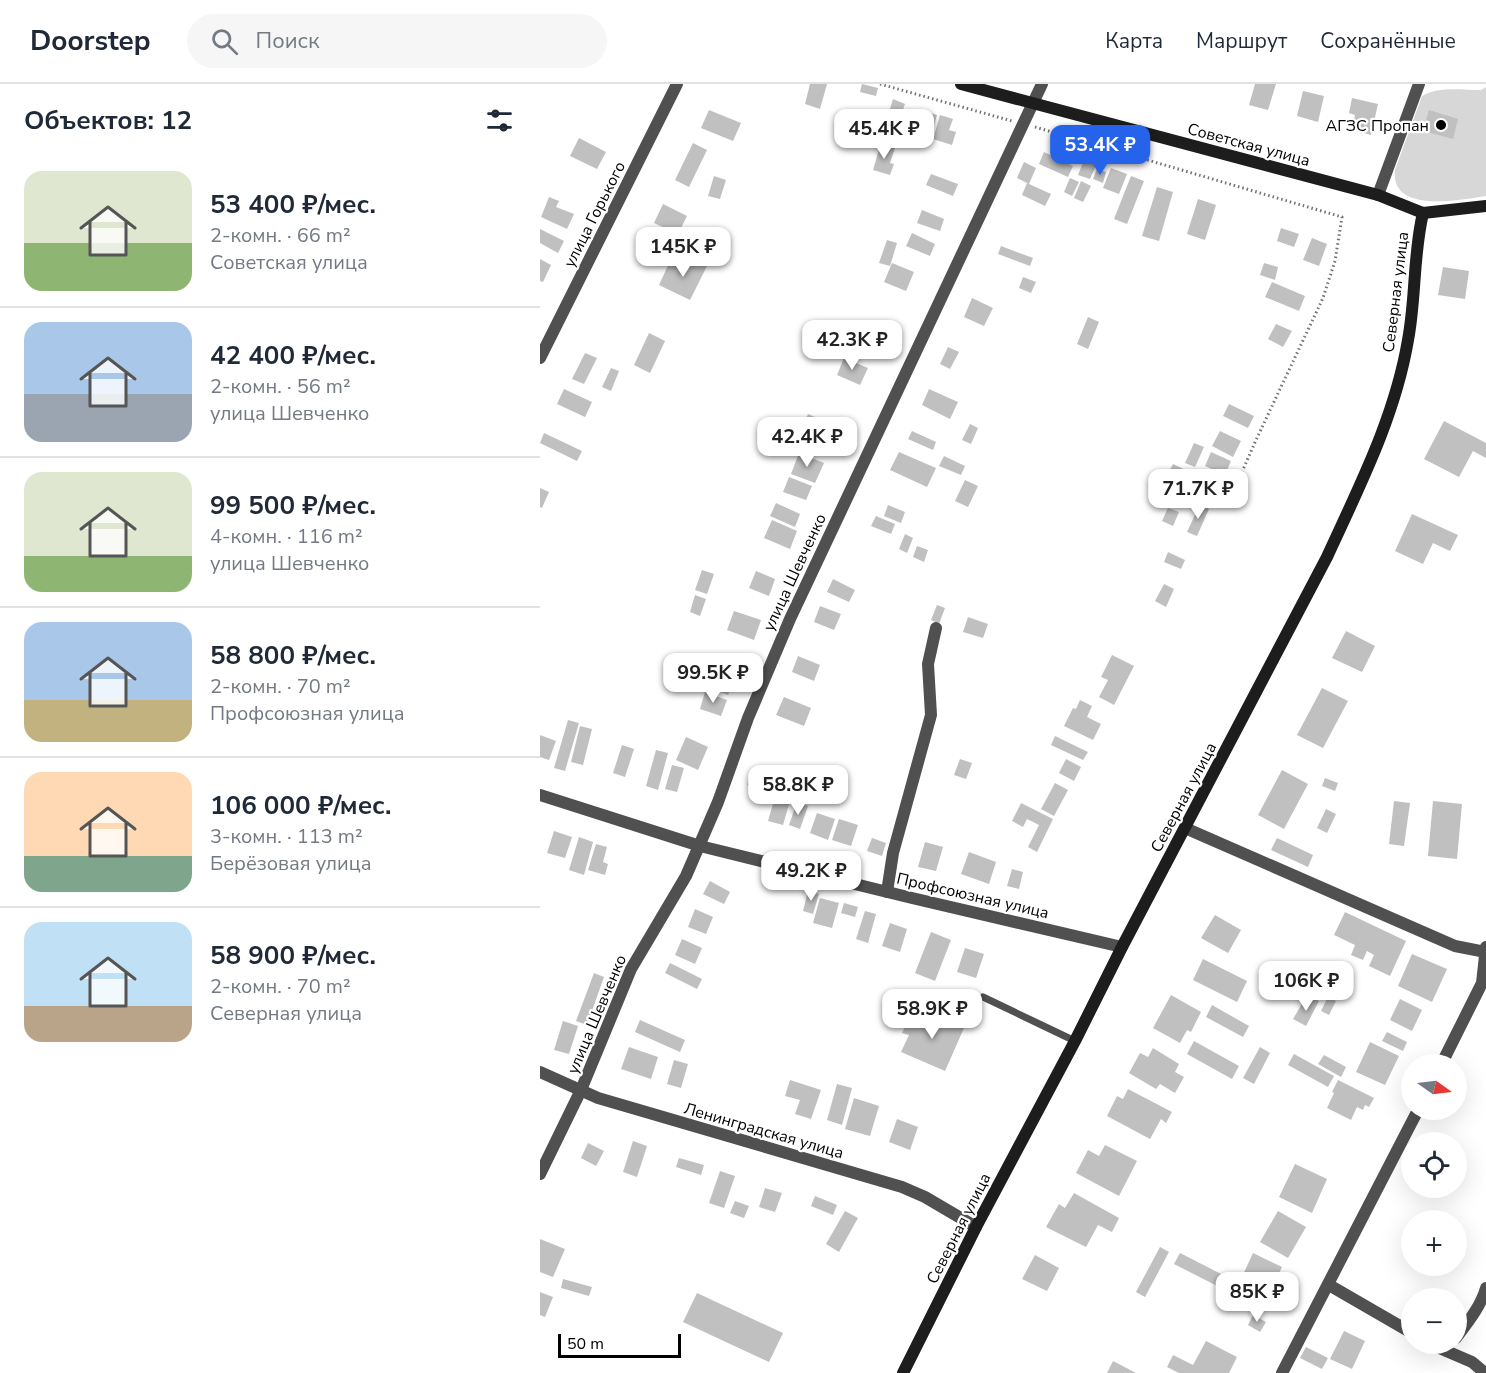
<!DOCTYPE html>
<html lang="ru">
<meta charset="utf-8">
<style>
:root{--surface:#fff;--page:#f6f6f7;--text:#1f2937;--muted:#747a83;--line:#e0e1e3;--accent:#2563eb}
body{margin:0;font-family:"Nunito Sans",sans-serif;background:var(--page);color:var(--text);height:100vh;display:flex;flex-direction:column;font-size:22px;white-space:nowrap}
*{box-sizing:border-box;margin:0}
p{font-size:20px;color:var(--muted)}
.icon{flex:none;width:33px;height:33px;fill:none;stroke:currentColor;stroke-width:2;stroke-linecap:round;stroke-linejoin:round}
.map{position:relative;flex:1;overflow:hidden}
.side{display:flex;flex-direction:column;background:var(--surface);width:540px}
.side>*{flex:none}
.needle{width:39px;rotate:104deg}
.tools{position:absolute;left:861px;top:970px;display:grid;gap:12px}
.tools a{display:grid;place-items:center;width:66px;height:66px;border-radius:50%;background:var(--surface);box-shadow:0 6px 24px #0002;font-size:30px}
.scale{position:absolute;left:18px;bottom:15px;width:123px;box-sizing:border-box;padding-left:6px;border:3px solid #000;border-top:0;font-size:16px;line-height:21px;white-space:nowrap;color:#000;-webkit-text-stroke:4px #fff;paint-order:stroke}
.price{position:absolute;translate:-50% -51px;padding:0 14px;border-radius:12px;background:#fff;color:#222;font-size:20px;line-height:39px;filter:drop-shadow(0 2px 3px #0008)}
.price::after{content:'';position:absolute;left:50%;top:36px;width:18px;height:14px;margin-left:-9px;background:inherit;clip-path:polygon(0 0,100% 0,50% 100%)}
.price.selected{background:var(--accent);color:#fff}
ul{padding:0;list-style:none}
li{display:flex;align-items:center;gap:18px;height:150px;padding:0 24px}
li+li{border-top:2px solid var(--line)}
li span{display:grid;place-items:center;flex:none;width:168px;height:120px;border-radius:18px;color:#555}
li>.icon{margin-inline-start:auto}
span .icon{width:72px;height:72px;fill:#fffc;stroke-width:1}
li b{font-size:26px}
h2{display:flex;justify-content:space-between;align-items:center;height:72px;padding:0 24px;font-size:26px}
header{display:flex;align-items:center;gap:36px;box-sizing:border-box;height:84px;padding:0 30px;background:var(--surface);border-bottom:2px solid var(--line)}
header strong{font-size:28px}
nav{display:flex;gap:33px;margin-inline-start:auto;font-size:21px}
.search{width:420px;height:54px;background:var(--page);display:flex;align-items:center;gap:15px;box-sizing:border-box;padding:0 21px;border-radius:33px;color:var(--muted);font-size:22px}
main{display:flex;flex:1;min-height:0}
.map>svg:first-child{display:block}
.green{fill:#d7d7d7}
.building{fill:#c0c0c0}
.lines{fill:none;stroke-linecap:round;stroke-linejoin:round}
.path{stroke:#727272;stroke-width:3;stroke-dasharray:1.5 3;stroke-linecap:butt}
.lane{stroke:#505050;stroke-width:7}
.street{stroke:#505050;stroke-width:12}
.secondary{stroke:#1d1d1d;stroke-width:12}
.poi-dot{fill:#000;stroke:#fff;stroke-width:2}
.labels{text-anchor:middle;stroke-width:4.5;stroke-linejoin:round;paint-order:stroke}
.poi-label{font-size:16px;fill:#000;stroke:#fff;text-anchor:end}
.street-label{font-size:16px;fill:#000;stroke:#fff}
</style>
<header>
<strong>Doorstep</strong>
<div class="search"><svg class="icon" aria-label="search" viewBox="0 0 24 24"><circle cx="10" cy="10" r="6"/><path d="M15 15l6 6"/></svg>Поиск</div>
<nav><a>Карта</a><a>Маршрут</a><a>Сохранённые</a></nav>
</header>
<main>
<section class="side">
<h2>Объектов: 12<svg class="icon" aria-label="filters" viewBox="0 0 24 24"><path d="M4 7h16M4 17h16"/><circle cx="9" cy="7" r="2"/><circle cx="15" cy="17" r="2"/></svg></h2>
<ul>
<li><span style="background:linear-gradient(#dfe7d0 60%,#8fb573 0)"><svg class="icon" aria-label="home" viewBox="0 0 24 24"><path d="M3 11l9-7 9 7M6 9v11h12V9"/></svg></span><div><b>53 400 ₽/мес.</b><p>2-комн. · 66 m²</p><p>Советская улица</p></div></li>
<li><span style="background:linear-gradient(#a9c7e8 60%,#9aa5b1 0)"><svg class="icon" aria-label="home" viewBox="0 0 24 24"><path d="M3 11l9-7 9 7M6 9v11h12V9"/></svg></span><div><b>42 400 ₽/мес.</b><p>2-комн. · 56 m²</p><p>улица Шевченко</p></div></li>
<li><span style="background:linear-gradient(#dfe7d0 70%,#8fb573 0)"><svg class="icon" aria-label="home" viewBox="0 0 24 24"><path d="M3 11l9-7 9 7M6 9v11h12V9"/></svg></span><div><b>99 500 ₽/мес.</b><p>4-комн. · 116 m²</p><p>улица Шевченко</p></div></li>
<li><span style="background:linear-gradient(#a9c7e8 65%,#c2b280 0)"><svg class="icon" aria-label="home" viewBox="0 0 24 24"><path d="M3 11l9-7 9 7M6 9v11h12V9"/></svg></span><div><b>58 800 ₽/мес.</b><p>2-комн. · 70 m²</p><p>Профсоюзная улица</p></div></li>
<li><span style="background:linear-gradient(#ffd9b3 70%,#7fa58c 0)"><svg class="icon" aria-label="home" viewBox="0 0 24 24"><path d="M3 11l9-7 9 7M6 9v11h12V9"/></svg></span><div><b>106 000 ₽/мес.</b><p>3-комн. · 113 m²</p><p>Берёзовая улица</p></div></li>
<li><span style="background:linear-gradient(#bfe0f5 70%,#b9a48a 0)"><svg class="icon" aria-label="home" viewBox="0 0 24 24"><path d="M3 11l9-7 9 7M6 9v11h12V9"/></svg></span><div><b>58 900 ₽/мес.</b><p>2-комн. · 70 m²</p><p>Северная улица</p></div></li>
</ul>
</section>
<div class="map">
<svg width="946" height="1289" viewBox="0 0 946 1289">
<rect width="100%" height="100%" fill="#fff"/>
<path class="green" d="M946 3V112C920 116 850 130 855 86L882 12C898 2 922 6 941 6Z"/>
<g class="building">
<polygon points="270,0 287,0 280,25 265,20"/>
<polygon points="322,0 338,4 336,12 320,8"/>
<polygon points="715,0 736,0 728,26 709,21"/>
<polygon points="763,7 784,12 778,38 757,32"/>
<polygon points="812,14 838,20 831,51 812,46 815,31 809,29"/>
<polygon points="353,15 365,20 356,45 345,41"/>
<polygon points="169,26 201,39 193,57 161,44"/>
<polygon points="381,26 397,31 388,62 367,55 374,33 378,34"/>
<polygon points="889,26 918,35 913,55 883,47"/>
<polygon points="400,31 413,35 409,46 416,48 412,61 393,55"/>
<polygon points="39,54 66,68 57,85 30,72"/>
<polygon points="153,59 167,66 149,103 135,96"/>
<polygon points="341,59 355,64 350,79 354,80 350,91 333,86"/>
<polygon points="504,68 533,82 528,93 499,80"/>
<polygon points="544,76 556,81 550,95 538,91"/>
<polygon points="484,78 496,84 489,100 511,110 505,122 482,111 487,99 477,94"/>
<polygon points="571,84 587,90 579,110 563,104"/>
<polygon points="557,85 566,88 563,99 553,95"/>
<polygon points="391,90 418,100 413,112 386,101"/>
<polygon points="174,92 186,96 180,115 168,112"/>
<polygon points="591,92 604,97 587,140 574,135"/>
<polygon points="530,94 539,98 532,112 524,108"/>
<polygon points="541,97 551,102 543,118 534,114"/>
<polygon points="617,103 633,108 619,157 602,152"/>
<polygon points="9,113 19,117 16,123 34,130 27,145 1,133"/>
<polygon points="658,115 676,121 665,156 647,150"/>
<polygon points="123,120 147,132 138,150 114,139"/>
<polygon points="382,126 404,135 400,147 377,139"/>
<polygon points="741,144 759,150 754,163 737,157"/>
<polygon points="0,145 24,157 18,169 0,159"/>
<polygon points="372,149 395,160 390,172 366,162"/>
<polygon points="772,154 787,160 779,182 763,176"/>
<polygon points="347,156 357,159 350,182 339,179"/>
<polygon points="461,162 493,174 490,182 458,170"/>
<polygon points="0,175 11,181 3,198 0,197"/>
<polygon points="131,175 148,183 152,175 167,182 150,216 119,201"/>
<polygon points="352,179 374,188 366,207 344,198"/>
<polygon points="724,179 738,183 735,196 720,191"/>
<polygon points="903,183 929,187 925,215 898,211"/>
<polygon points="483,193 496,198 491,209 479,204"/>
<polygon points="732,198 765,212 759,227 725,213"/>
<polygon points="432,214 453,224 444,242 424,233"/>
<polygon points="548,233 559,238 548,265 537,260"/>
<polygon points="736,240 752,247 743,263 728,255"/>
<polygon points="109,249 125,257 110,289 94,281"/>
<polygon points="408,263 419,268 410,285 400,280"/>
<polygon points="45,269 57,274 44,300 32,295"/>
<polygon points="304,274 328,284 320,301 297,291"/>
<polygon points="71,284 79,287 71,307 62,303"/>
<polygon points="24,305 52,318 45,333 17,320"/>
<polygon points="389,305 418,318 410,335 382,321"/>
<polygon points="689,320 714,332 708,344 683,332"/>
<polygon points="268,330 298,343 291,358 262,345"/>
<polygon points="904,337 946,359 946,374 933,367 919,393 884,375"/>
<polygon points="430,340 438,344 431,360 422,356"/>
<polygon points="372,347 396,358 393,366 368,355"/>
<polygon points="680,347 701,357 693,373 672,362"/>
<polygon points="4,349 42,367 37,377 0,359"/>
<polygon points="654,359 664,363 655,383 645,379"/>
<polygon points="359,368 396,384 387,403 350,386"/>
<polygon points="671,368 691,377 685,391 665,382"/>
<polygon points="259,369 284,379 275,399 251,390"/>
<polygon points="404,372 425,382 421,391 399,382"/>
<polygon points="633,380 650,388 642,406 624,398"/>
<polygon points="249,393 272,402 266,416 243,408"/>
<polygon points="425,396 438,402 428,423 415,417"/>
<polygon points="652,399 675,410 670,421 647,410"/>
<polygon points="0,404 9,408 2,424 0,423"/>
<polygon points="236,419 260,430 255,443 230,432"/>
<polygon points="660,420 669,425 657,452 647,448"/>
<polygon points="348,421 365,428 361,439 344,432"/>
<polygon points="628,424 639,428 633,442 622,437"/>
<polygon points="872,430 918,451 910,467 893,459 883,480 855,467"/>
<polygon points="336,432 355,440 351,450 331,442"/>
<polygon points="232,436 257,447 250,465 224,454"/>
<polygon points="365,450 373,454 367,469 359,465"/>
<polygon points="377,462 388,466 384,478 373,473"/>
<polygon points="628,468 645,476 641,485 624,478"/>
<polygon points="162,486 174,490 167,510 155,506"/>
<polygon points="216,487 235,495 229,512 209,504"/>
<polygon points="293,495 315,506 309,518 287,508"/>
<polygon points="624,500 634,505 626,523 615,517"/>
<polygon points="155,511 166,515 160,532 150,528"/>
<polygon points="397,521 405,524 399,540 391,536"/>
<polygon points="280,522 301,530 294,546 274,538"/>
<polygon points="194,527 221,536 214,556 187,546"/>
<polygon points="428,533 448,540 443,554 423,548"/>
<polygon points="806,547 835,562 822,588 792,574"/>
<polygon points="572,571 594,582 574,621 559,613 568,596 561,593"/>
<polygon points="258,572 280,581 274,597 252,588"/>
<polygon points="173,585 195,594 188,611 166,602"/>
<polygon points="782,604 808,617 783,664 757,651"/>
<polygon points="165,608 187,616 181,632 160,625"/>
<polygon points="244,613 271,624 264,642 236,631"/>
<polygon points="540,616 552,622 547,633 561,640 553,656 524,642 533,624 536,625"/>
<polygon points="28,636 39,639 25,687 14,684"/>
<polygon points="40,642 52,645 43,681 31,678"/>
<polygon points="0,651 16,657 9,676 0,673"/>
<polygon points="515,652 548,668 543,676 511,661"/>
<polygon points="146,653 168,663 158,686 136,676"/>
<polygon points="82,661 94,665 85,693 73,689"/>
<polygon points="116,666 128,669 118,706 106,702"/>
<polygon points="420,675 432,679 426,695 414,691"/>
<polygon points="526,675 541,683 534,697 519,689"/>
<polygon points="132,681 144,684 137,708 125,705"/>
<polygon points="213,684 224,687 218,705 207,701"/>
<polygon points="742,686 768,700 744,745 718,731"/>
<polygon points="785,694 798,699 795,707 782,702"/>
<polygon points="515,699 528,706 514,732 501,725"/>
<polygon points="235,713 250,717 243,741 228,737"/>
<polygon points="854,717 870,719 864,762 849,760"/>
<polygon points="893,717 922,720 917,775 888,772"/>
<polygon points="257,718 268,722 260,745 249,741"/>
<polygon points="481,719 513,735 497,768 488,763 499,741 487,735 483,743 472,737"/>
<polygon points="786,725 796,730 787,749 777,744"/>
<polygon points="277,729 295,735 288,756 270,749"/>
<polygon points="299,735 318,741 311,762 292,756"/>
<polygon points="14,747 32,753 25,774 7,769"/>
<polygon points="39,753 53,758 44,791 29,786"/>
<polygon points="332,754 346,759 342,772 327,767"/>
<polygon points="737,754 773,771 768,783 731,766"/>
<polygon points="385,758 403,763 396,787 378,783"/>
<polygon points="56,760 67,763 63,778 68,780 65,791 48,786"/>
<polygon points="429,768 456,778 449,800 421,790"/>
<polygon points="472,785 483,788 479,805 467,802"/>
<polygon points="170,797 190,808 184,820 163,810"/>
<polygon points="268,807 279,810 273,830 263,827"/>
<polygon points="280,814 299,819 292,844 273,839"/>
<polygon points="304,819 318,823 315,833 301,829"/>
<polygon points="155,825 173,833 166,850 148,843"/>
<polygon points="325,827 336,830 328,859 316,855"/>
<polygon points="805,828 866,857 850,892 829,882 834,871 827,867 823,876 811,871 815,861 794,851"/>
<polygon points="675,831 701,846 688,869 661,854"/>
<polygon points="350,839 367,845 360,868 342,862"/>
<polygon points="391,848 411,856 395,897 375,889"/>
<polygon points="142,855 162,864 155,880 135,871"/>
<polygon points="425,864 444,870 436,894 417,888"/>
<polygon points="872,870 907,885 892,918 858,902"/>
<polygon points="663,875 707,897 697,918 653,896"/>
<polygon points="130,879 162,895 157,905 125,889"/>
<polygon points="54,889 64,893 47,941 36,937"/>
<polygon points="631,911 661,928 651,948 647,946 640,959 613,944"/>
<polygon points="788,913 796,917 789,931 781,927"/>
<polygon points="773,914 779,917 766,942 753,935 763,918 769,921"/>
<polygon points="860,915 882,926 872,947 850,936"/>
<polygon points="672,921 709,942 703,953 666,933"/>
<polygon points="384,927 424,944 405,987 361,968 369,951 362,949 368,936 378,940"/>
<polygon points="100,936 145,956 140,968 95,948"/>
<polygon points="23,937 38,942 29,970 14,966"/>
<polygon points="847,948 867,958 863,967 842,957"/>
<polygon points="654,957 699,982 692,995 647,970"/>
<polygon points="830,958 859,972 845,1001 816,988"/>
<polygon points="89,963 118,973 111,995 81,985"/>
<polygon points="720,963 730,969 714,1000 703,994"/>
<polygon points="613,964 639,980 635,988 644,993 635,1009 620,1000 616,1005 589,989 600,969 608,973"/>
<polygon points="754,970 794,992 788,1003 748,981"/>
<polygon points="784,971 806,983 801,993 778,980"/>
<polygon points="134,976 148,980 141,1004 127,1000"/>
<polygon points="250,996 281,1006 271,1035 255,1030 260,1016 245,1012"/>
<polygon points="798,996 834,1014 829,1023 825,1021 823,1026 817,1023 811,1036 787,1024 794,1009 792,1008"/>
<polygon points="297,1000 312,1004 302,1041 287,1036"/>
<polygon points="588,1005 632,1028 626,1039 621,1035 610,1055 567,1032 577,1012 583,1015"/>
<polygon points="314,1014 339,1022 330,1052 305,1045"/>
<polygon points="357,1035 378,1043 370,1066 349,1058"/>
<polygon points="93,1057 107,1062 97,1093 83,1088"/>
<polygon points="48,1059 64,1067 56,1082 41,1074"/>
<polygon points="565,1061 597,1077 579,1112 536,1089 548,1066 559,1072"/>
<polygon points="139,1074 164,1081 161,1091 136,1083"/>
<polygon points="755,1080 787,1095 772,1129 739,1113"/>
<polygon points="180,1087 195,1092 184,1124 169,1119"/>
<polygon points="225,1104 242,1109 235,1128 219,1123"/>
<polygon points="534,1109 579,1134 572,1148 558,1141 546,1163 506,1143 519,1120 525,1124"/>
<polygon points="275,1112 297,1121 293,1131 271,1122"/>
<polygon points="195,1117 209,1122 204,1134 190,1129"/>
<polygon points="305,1127 318,1134 299,1168 286,1160"/>
<polygon points="738,1127 766,1143 748,1174 720,1158"/>
<polygon points="0,1155 25,1165 13,1193 0,1188"/>
<polygon points="620,1163 629,1168 605,1213 596,1208"/>
<polygon points="640,1169 691,1195 685,1206 634,1180"/>
<polygon points="713,1169 742,1183 731,1207 702,1193"/>
<polygon points="495,1171 519,1184 507,1207 482,1195"/>
<polygon points="23,1195 52,1203 49,1212 21,1204"/>
<polygon points="0,1208 13,1213 5,1233 0,1231"/>
<polygon points="157,1209 243,1249 229,1278 143,1238"/>
<polygon points="713,1231 726,1238 720,1248 708,1241"/>
<polygon points="804,1247 825,1257 812,1285 790,1275"/>
<polygon points="666,1257 697,1273 689,1289 639,1289 627,1283 633,1271 653,1281"/>
<polygon points="766,1263 788,1274 782,1285 760,1274"/>
<polygon points="573,1277 596,1289 567,1289"/>
</g>
<g class="lines">
<g class="path">
<polyline points="340,0 472,37"/>
<polyline points="495,43 802,133 795,177 783,214 716,356 687,422"/>
</g>
<polyline class="lane" points="443,913 535,957"/>
<g class="street">
<polyline points="838,111 879,0"/>
<polyline points="0,274 137,0"/>
<polyline points="0,711 160,762 372,814 582,863"/>
<polyline points="645,744 915,862 946,868"/>
<polyline points="347,808 353,769 391,631 388,580 396,544"/>
<polyline points="901,981 942,899 946,863"/>
<polyline points="0,988 58,1014 362,1103 385,1113 436,1143"/>
<polyline points="0,1090 41,1006 91,885 146,792 178,718 208,634 250,535 502,0"/>
<polyline points="789,1201 872,1249"/>
<path d="M916 1254C928 1238 941 1222 946 1204"/>
<polyline points="890,1260 932,1278 945,1289"/>
<polyline points="742,1289 878,1026"/>
</g>
<g class="secondary">
<polyline points="421,0 838,111 883,129 946,122"/>
<path d="M363 1289 436 1143 535 957 582 863 787 473C819 403 855 333 868 256 876 214 873 171 883 129"/>
</g>
</g>
<circle class="poi-dot" cx="901" cy="41" r="6"/>
<g class="labels">
<g class="poi-label">
<text x="889" y="47">АГЗС Пропан</text>
</g>
<g class="street-label">
<text transform="translate(709 60) rotate(15)" y="6">Советская улица</text>
<text transform="translate(54 130) rotate(-63)" y="6">улица Горького</text>
<text transform="translate(855 208) rotate(-83)" y="6">Северная улица</text>
<text transform="translate(254 488) rotate(-65)" y="6">улица Шевченко</text>
<text transform="translate(643 713) rotate(-62)" y="6">Северная улица</text>
<text transform="translate(433 811) rotate(13)" y="6">Профсоюзная улица</text>
<text transform="translate(56 930) rotate(-67)" y="6">улица Шевченко</text>
<text transform="translate(224 1046) rotate(16)" y="6">Ленинградская улица</text>
<text transform="translate(418 1144) rotate(-63)" y="6">Северная улица</text>
</g>
</g>
</svg>
<div class="tools">
<a><svg class="needle" viewBox="-14 -14 28 28"><path d="M0-13l5 13h-10z" fill="#e53935"/><path d="M0 13l5-13h-10z" fill="#747a83"/></svg></a>
<a><svg class="icon" aria-label="locate" viewBox="0 0 24 24"><circle cx="12" cy="12" r="6"/><path d="M12 2v4M12 18v4M2 12h4M18 12h4"/></svg></a>
<a>+</a>
<a>−</a>
</div>
<div class="scale">50 m</div>
<b class="price" style="left:344px;top:76px">45.4K ₽</b>
<b class="price selected" style="left:560px;top:92px">53.4K ₽</b>
<b class="price" style="left:143px;top:194px">145K ₽</b>
<b class="price" style="left:312px;top:287px">42.3K ₽</b>
<b class="price" style="left:267px;top:384px">42.4K ₽</b>
<b class="price" style="left:658px;top:436px">71.7K ₽</b>
<b class="price" style="left:173px;top:620px">99.5K ₽</b>
<b class="price" style="left:258px;top:732px">58.8K ₽</b>
<b class="price" style="left:271px;top:818px">49.2K ₽</b>
<b class="price" style="left:766px;top:928px">106K ₽</b>
<b class="price" style="left:392px;top:956px">58.9K ₽</b>
<b class="price" style="left:717px;top:1239px">85K ₽</b>
</div>
</main>
